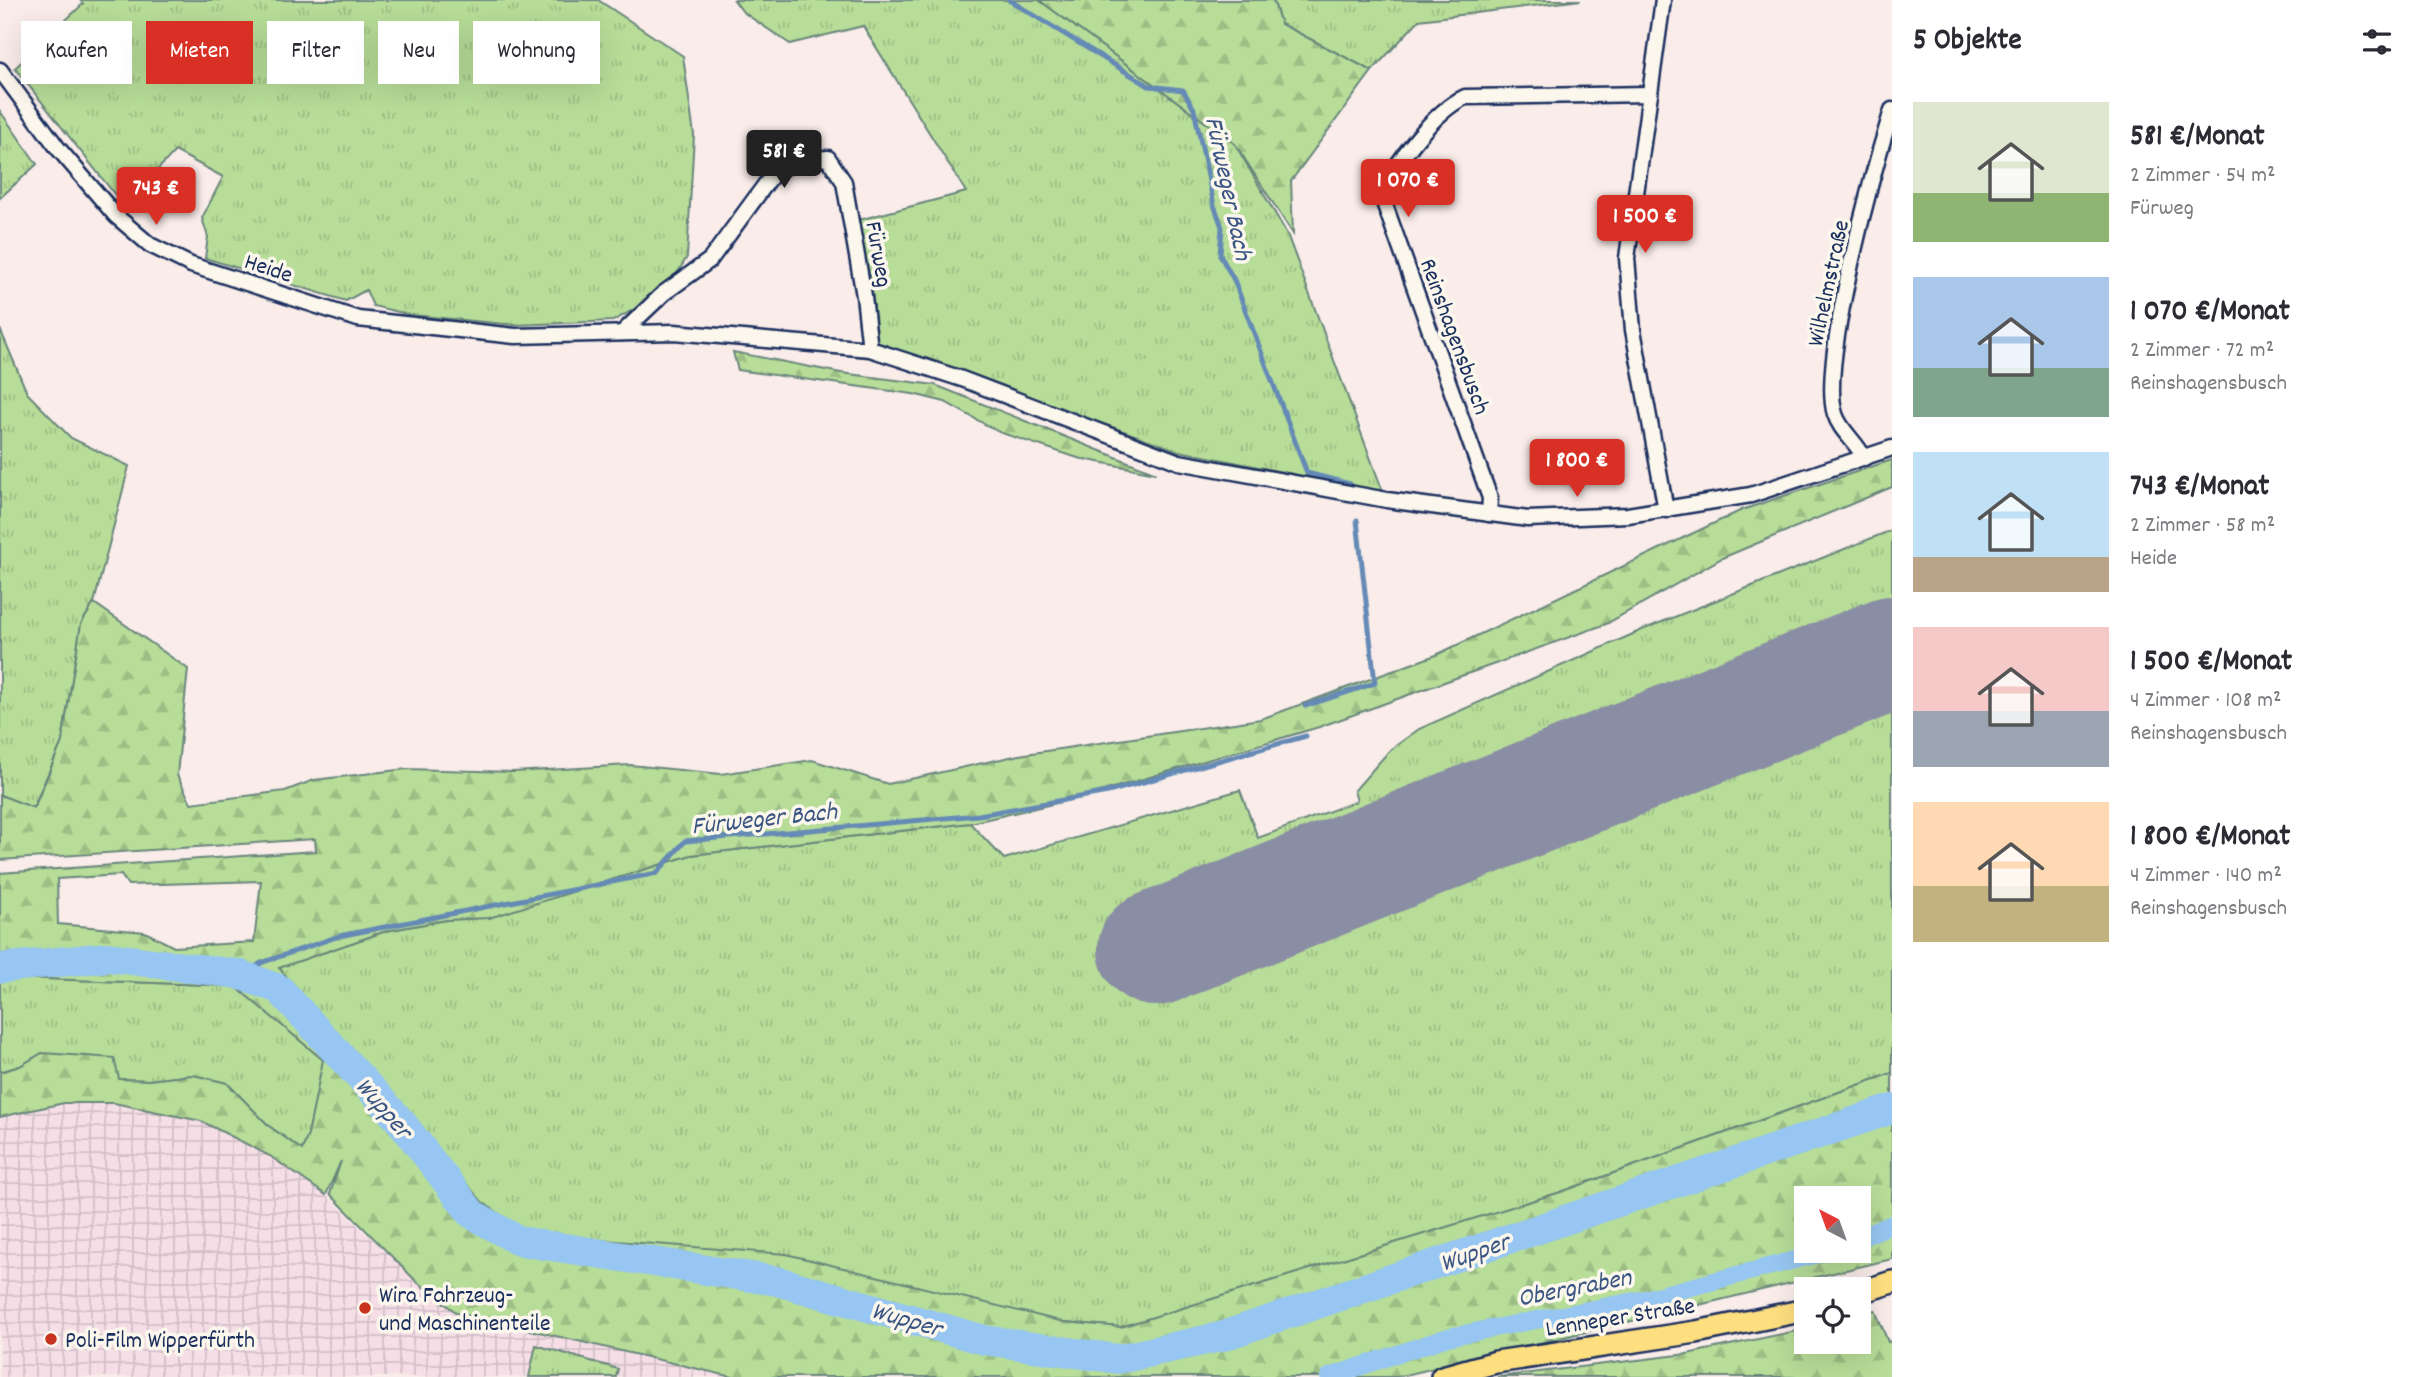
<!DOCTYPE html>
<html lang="de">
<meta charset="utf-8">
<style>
:root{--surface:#fff;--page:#f2f2f3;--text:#2b2b33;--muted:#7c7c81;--accent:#d93025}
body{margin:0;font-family:Dekko,sans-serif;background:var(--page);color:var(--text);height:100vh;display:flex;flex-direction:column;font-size:26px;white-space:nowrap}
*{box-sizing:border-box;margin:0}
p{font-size:23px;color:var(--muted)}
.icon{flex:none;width:38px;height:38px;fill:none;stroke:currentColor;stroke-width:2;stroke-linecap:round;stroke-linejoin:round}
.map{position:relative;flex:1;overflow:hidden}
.panel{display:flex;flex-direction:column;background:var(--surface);width:525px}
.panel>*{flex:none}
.top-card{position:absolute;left:21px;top:21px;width:665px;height:63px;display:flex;gap:14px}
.needle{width:46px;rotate:319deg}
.fabs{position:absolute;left:1794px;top:1186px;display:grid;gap:14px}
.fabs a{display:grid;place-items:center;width:77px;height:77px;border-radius:0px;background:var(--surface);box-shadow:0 7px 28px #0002;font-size:35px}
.price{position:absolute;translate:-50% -60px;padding:0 16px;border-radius:7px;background:var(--accent);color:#fff;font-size:23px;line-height:46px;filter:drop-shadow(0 2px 4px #0008)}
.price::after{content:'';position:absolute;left:50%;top:42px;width:21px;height:16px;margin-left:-10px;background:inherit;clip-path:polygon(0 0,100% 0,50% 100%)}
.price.active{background:#222;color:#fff}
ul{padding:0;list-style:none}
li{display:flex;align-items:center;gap:21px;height:175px;padding:0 21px}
li span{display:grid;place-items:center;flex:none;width:196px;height:140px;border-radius:0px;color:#555}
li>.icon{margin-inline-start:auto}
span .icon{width:84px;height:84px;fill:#fffc;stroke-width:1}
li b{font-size:30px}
h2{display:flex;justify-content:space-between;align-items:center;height:84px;padding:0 21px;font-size:30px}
.chip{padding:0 24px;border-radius:0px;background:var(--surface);box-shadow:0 7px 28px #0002;font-size:24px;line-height:63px}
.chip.active{background:var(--accent);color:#fff}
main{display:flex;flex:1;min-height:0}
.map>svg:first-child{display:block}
.industrial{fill:url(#industrial-grid)}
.grass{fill:url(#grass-tufts);stroke:#69867b;stroke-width:2}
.forest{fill:url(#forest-firs);stroke:#69867b;stroke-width:2;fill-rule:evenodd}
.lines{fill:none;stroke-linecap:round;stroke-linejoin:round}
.stream{stroke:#658ab6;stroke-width:5}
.canal{stroke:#96c6f1;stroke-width:18}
.river{stroke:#96c6f1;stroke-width:30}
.runway{stroke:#8a8ea4;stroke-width:114}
.minor-casing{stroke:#1b2f5e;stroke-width:19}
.primary-casing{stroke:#1b2f5e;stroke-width:26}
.minor{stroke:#fbf7ec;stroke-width:14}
.primary{stroke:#fedf80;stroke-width:21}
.poi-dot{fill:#c8321e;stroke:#fbf7ec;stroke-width:2.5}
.labels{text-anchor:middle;stroke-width:7;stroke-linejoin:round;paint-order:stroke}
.street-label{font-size:24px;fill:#1b2f5e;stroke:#fbf7ec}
.poi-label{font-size:24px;fill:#1b2f5e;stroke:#fbf7ec;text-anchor:start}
.water-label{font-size:26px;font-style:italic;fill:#3a5583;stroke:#fbf7ec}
</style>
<main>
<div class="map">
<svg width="1892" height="1377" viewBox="0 0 1892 1377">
<defs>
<pattern id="industrial-grid" width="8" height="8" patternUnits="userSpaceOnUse" patternTransform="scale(1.75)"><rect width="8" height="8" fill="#f6dee6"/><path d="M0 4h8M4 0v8" fill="none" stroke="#d2bfc8"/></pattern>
<pattern id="grass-tufts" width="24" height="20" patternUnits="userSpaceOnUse" patternTransform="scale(1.75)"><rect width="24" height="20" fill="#b7dd98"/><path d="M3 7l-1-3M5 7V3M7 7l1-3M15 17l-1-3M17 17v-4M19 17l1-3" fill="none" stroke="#9dbe85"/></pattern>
<pattern id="forest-firs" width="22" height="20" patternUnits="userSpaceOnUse" patternTransform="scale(1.75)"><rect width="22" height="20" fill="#b7dd98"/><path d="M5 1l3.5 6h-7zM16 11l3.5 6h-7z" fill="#9dbe85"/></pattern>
</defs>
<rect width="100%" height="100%" fill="#f9ece9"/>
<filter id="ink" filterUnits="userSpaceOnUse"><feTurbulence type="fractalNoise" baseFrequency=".0143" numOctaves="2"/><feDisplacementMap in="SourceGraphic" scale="14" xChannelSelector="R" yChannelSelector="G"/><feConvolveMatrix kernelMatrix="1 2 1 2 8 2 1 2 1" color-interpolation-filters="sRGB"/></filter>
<g filter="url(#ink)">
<polygon class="industrial" points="64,1103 114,1103 201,1121 270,1156 326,1195 417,1282 457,1313 733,1377 0,1377 0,1117"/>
<g class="grass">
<polygon points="80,0 598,0 683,56 694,135 687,257 666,292 613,321 515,325 411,315 373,306 366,290 346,301 205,258 208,237 202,218 223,177 175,151 124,206 15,68 83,4"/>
<polygon points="734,0 1039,0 1235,144 1287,234 1383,492 1179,451 876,342 851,222 966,192 863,26 790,44 743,12"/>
<polygon points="1273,0 1581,0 1419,20 1372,71 1281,24"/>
<polygon points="0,111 37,164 0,198"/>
<polygon points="0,329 27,393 71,438 129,466 94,603 81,624 62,742 33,808 0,795"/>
<polygon points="1892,530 1892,1073 1561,1192 1121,1327 1064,1322 523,1230 482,1202 278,968 386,931 446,920 489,917 691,855 970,823 1004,859 1240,790 1258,838 1357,801 1354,791 1390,750 1419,729 1642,630"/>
<polygon points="19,978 235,986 324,1060 308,1135 302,1150 269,1126 227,1083 193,1075 149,1080 119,1079 42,1053 20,1066 0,1072 0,981"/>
<polygon points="536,1345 618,1369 616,1377 529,1377"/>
</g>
<g class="forest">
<polygon points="1039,0 1273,0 1281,24 1372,71 1291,181 1293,234 1235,144"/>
<polygon points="733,352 841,373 935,385 1156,473 1078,458 999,432 945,402 913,394 738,370"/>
<path d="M1892 460V487L1722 558 1606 624 1319 727 1079 798 970 823 691 855 489 918 446 920 386 931 279 968 482 1202 523 1230 576 1238 786 1254 1064 1322 1121 1327 1561 1192 1892 1073V1259L1397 1377H733L457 1313 417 1282 330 1194 341 1161 326 1195 270 1156 201 1121 114 1103H64L0 1117V1072L20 1066 42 1053 114 1058 119 1079 149 1080 193 1075 227 1083 269 1126 302 1150 308 1135 323 1060 235 986 19 978 0 981V873L316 851 315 839 0 860V795L34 808 62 742 81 624 94 603 188 669 177 775 191 803 285 791 314 780 406 769 513 772 630 765 721 774 812 760 888 784 1019 755 1261 719 1436 655 1742 510ZM121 875 128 885 261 881 254 942 174 947 145 932 58 924 57 879ZM1806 1199H1858V1251H1806Z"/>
<polygon points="1875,1310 1888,1342 1892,1341 1892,1377 1497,1377 1687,1354 1806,1329 1806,1342 1858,1342 1859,1315"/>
</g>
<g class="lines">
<g class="stream">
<polyline points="1009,0 1149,86 1183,90 1194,109 1214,205 1222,227 1220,255 1234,280 1307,473 1350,484 1354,488"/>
<polyline points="1305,706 1375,683 1357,520"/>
<polyline points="244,976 261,963 339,936 657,873 685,841 979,815 1108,792 1306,736"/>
</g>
<g class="canal">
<polyline points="1858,1239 1892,1224"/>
<polyline points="1329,1377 1448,1337 1645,1299 1829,1251"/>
</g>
<polyline class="river" points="0,968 108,957 238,974 279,989 401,1122 472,1214 519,1241 777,1281 984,1340 1118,1359 1220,1337 1892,1109"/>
<polyline class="runway" points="1155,949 1892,653"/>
<g class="minor-casing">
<g id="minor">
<polyline points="1663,0 1627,258 1633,330 1666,510"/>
<polyline points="0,70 57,147 116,216 150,245 191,265 358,319 515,336 674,332 870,349 962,379 1179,462 1387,500 1528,519 1628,515 1751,495 1892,448"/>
<polyline points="622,333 664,293 710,260 776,170 803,160 828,158 844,182 864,296 870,349"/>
<path d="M1864 458C1857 442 1840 431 1835 414 1819 364 1874 168 1892 110"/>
<path d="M1489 514 1490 498 1381 194C1396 162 1433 112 1465 97L1650 94"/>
</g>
</g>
<g class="primary-casing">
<g id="primary">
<polyline points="1858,1293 1892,1282"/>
<polyline points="1442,1377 1496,1362 1696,1332 1806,1310"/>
</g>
</g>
<use href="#minor" class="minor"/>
<use href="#primary" class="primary"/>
</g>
</g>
<g class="poi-dot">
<circle cx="365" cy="1308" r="7"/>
<circle cx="51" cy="1339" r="7"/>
</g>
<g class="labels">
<g class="street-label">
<text transform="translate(880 254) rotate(80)" y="8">Fürweg</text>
<text transform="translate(269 267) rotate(18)" y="8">Heide</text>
<text transform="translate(1827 283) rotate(-78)" y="8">Wilhelmstraße</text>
<text transform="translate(1456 336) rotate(70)" y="8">Reinshagensbusch</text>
<text transform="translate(1620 1316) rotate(-9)" y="8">Lenneper Straße</text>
</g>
<g class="poi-label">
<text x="379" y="1302">Wira Fahrzeug-<tspan x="379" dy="28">und Maschinenteile</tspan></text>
<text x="65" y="1347">Poli-Film Wipperfürth</text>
</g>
<g class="water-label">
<text transform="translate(1230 188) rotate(78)" y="9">Fürweger Bach</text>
<text transform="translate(764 817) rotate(-6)" y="9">Fürweger Bach</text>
<text transform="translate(385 1107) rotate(49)" y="9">Wupper</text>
<text transform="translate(1474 1251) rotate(-19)" y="9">Wupper</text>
<text transform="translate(1574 1286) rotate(-11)" y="9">Obergraben</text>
<text transform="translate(907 1318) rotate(16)" y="9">Wupper</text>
</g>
</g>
</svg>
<div class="fabs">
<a><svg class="needle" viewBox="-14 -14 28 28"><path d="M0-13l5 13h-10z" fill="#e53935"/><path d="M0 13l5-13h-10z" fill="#7c7c81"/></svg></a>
<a><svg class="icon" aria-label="locate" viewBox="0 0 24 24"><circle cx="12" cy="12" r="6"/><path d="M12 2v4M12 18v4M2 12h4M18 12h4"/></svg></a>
</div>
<b class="price active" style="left:784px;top:190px">581 €</b>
<b class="price" style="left:1408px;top:219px">1 070 €</b>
<b class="price" style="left:156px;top:227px">743 €</b>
<b class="price" style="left:1645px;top:255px">1 500 €</b>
<b class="price" style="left:1577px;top:499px">1 800 €</b>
<div class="top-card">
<a class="chip">Kaufen</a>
<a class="chip active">Mieten</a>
<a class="chip">Filter</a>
<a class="chip">Neu</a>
<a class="chip">Wohnung</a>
</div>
</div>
<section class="panel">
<h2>5 Objekte<svg class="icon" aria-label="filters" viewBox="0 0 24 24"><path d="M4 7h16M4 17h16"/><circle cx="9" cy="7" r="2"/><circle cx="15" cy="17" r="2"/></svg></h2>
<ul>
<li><span style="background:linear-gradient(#dfe7d0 65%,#8fb573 0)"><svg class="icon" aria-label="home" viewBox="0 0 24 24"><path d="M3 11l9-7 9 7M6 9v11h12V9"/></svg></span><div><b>581 €/Monat</b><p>2 Zimmer · 54 m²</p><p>Fürweg</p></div></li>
<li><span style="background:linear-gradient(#a9c7e8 65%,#7fa58c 0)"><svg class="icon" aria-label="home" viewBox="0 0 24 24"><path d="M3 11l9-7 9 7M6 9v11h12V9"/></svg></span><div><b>1 070 €/Monat</b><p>2 Zimmer · 72 m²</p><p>Reinshagensbusch</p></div></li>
<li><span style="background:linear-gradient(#bfe0f5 75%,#b9a48a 0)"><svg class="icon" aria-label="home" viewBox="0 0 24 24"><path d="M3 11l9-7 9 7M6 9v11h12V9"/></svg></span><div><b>743 €/Monat</b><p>2 Zimmer · 58 m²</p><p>Heide</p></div></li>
<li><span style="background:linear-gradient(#f6c9c9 60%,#9aa5b1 0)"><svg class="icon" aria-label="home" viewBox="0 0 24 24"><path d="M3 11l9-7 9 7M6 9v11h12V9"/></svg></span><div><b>1 500 €/Monat</b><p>4 Zimmer · 108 m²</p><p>Reinshagensbusch</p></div></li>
<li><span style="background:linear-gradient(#ffd9b3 60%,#c2b280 0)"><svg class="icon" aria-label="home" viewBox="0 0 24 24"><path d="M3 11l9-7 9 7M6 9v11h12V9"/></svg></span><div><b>1 800 €/Monat</b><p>4 Zimmer · 140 m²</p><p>Reinshagensbusch</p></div></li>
</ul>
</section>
</main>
